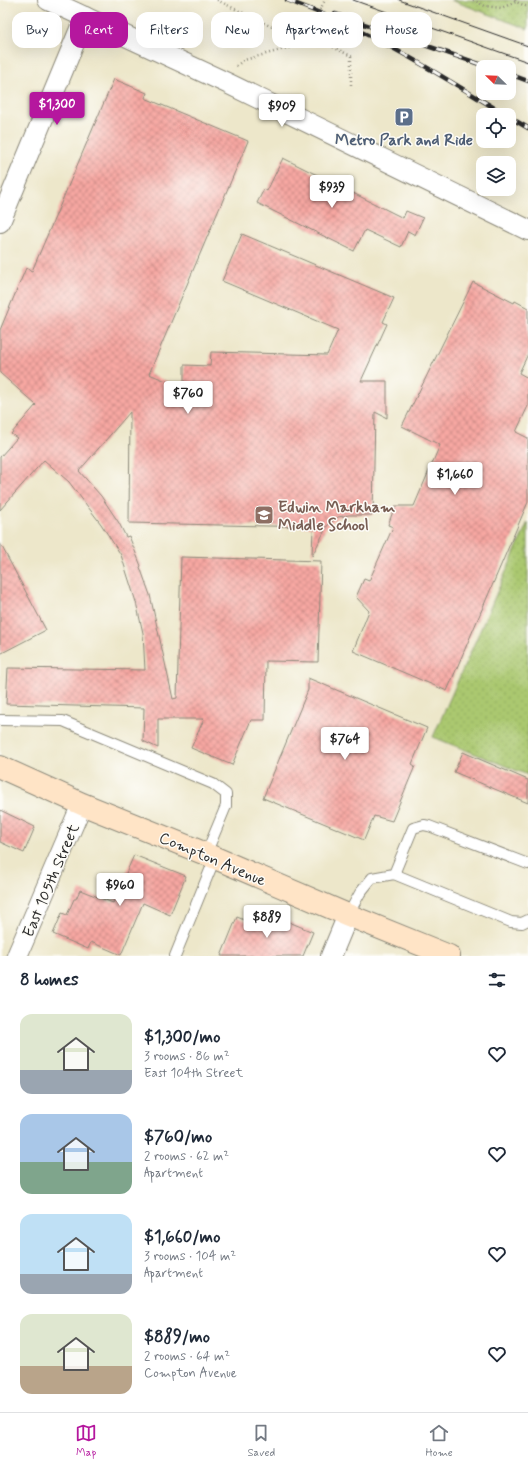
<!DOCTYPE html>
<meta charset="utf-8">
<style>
:root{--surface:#fff;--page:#f2f2f3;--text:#1f2937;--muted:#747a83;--line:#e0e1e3;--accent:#b5179e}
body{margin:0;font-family:Mynerve,sans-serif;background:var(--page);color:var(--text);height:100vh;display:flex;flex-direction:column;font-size:15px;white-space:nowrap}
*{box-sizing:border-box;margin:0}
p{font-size:13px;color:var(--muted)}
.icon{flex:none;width:22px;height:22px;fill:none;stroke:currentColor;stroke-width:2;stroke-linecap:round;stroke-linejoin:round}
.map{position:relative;height:956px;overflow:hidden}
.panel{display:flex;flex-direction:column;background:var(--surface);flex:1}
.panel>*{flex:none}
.hud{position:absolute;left:12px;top:12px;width:504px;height:36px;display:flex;gap:8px}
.needle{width:26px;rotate:293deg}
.buttons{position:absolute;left:476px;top:60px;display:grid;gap:8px}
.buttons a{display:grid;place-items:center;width:40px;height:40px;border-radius:8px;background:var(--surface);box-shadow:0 4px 16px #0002;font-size:20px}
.price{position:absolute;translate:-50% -34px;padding:0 9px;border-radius:4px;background:#fff;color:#222;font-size:13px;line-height:26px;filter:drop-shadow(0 1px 2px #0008)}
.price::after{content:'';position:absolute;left:50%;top:24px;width:12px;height:9px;margin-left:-6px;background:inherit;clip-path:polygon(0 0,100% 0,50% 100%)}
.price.active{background:var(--accent);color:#fff}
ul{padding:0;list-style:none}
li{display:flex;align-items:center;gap:12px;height:100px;padding:0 20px}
li span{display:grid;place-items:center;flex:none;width:112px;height:80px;border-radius:12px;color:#555}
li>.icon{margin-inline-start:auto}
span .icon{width:48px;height:48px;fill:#fffc;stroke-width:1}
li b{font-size:17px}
h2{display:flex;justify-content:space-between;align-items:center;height:48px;padding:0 20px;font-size:17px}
.tag{padding:0 14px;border-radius:12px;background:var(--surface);box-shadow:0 4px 16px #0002;font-size:14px;line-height:36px}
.tag.active{background:var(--accent);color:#fff}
.dock{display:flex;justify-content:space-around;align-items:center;height:56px;border-top:1px solid var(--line);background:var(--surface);font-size:11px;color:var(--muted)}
.dock a{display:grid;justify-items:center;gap:2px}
.dock .active{color:var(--accent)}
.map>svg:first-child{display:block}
.park{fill:url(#park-dots);stroke:#6a7a4d}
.building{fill:url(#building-cross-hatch)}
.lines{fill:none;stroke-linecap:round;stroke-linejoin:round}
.lane-casing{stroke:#8c897a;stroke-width:12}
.street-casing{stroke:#8c897a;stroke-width:22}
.secondary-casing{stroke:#8c897a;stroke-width:24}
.path{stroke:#8c897a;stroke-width:2.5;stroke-dasharray:1 3;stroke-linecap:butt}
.lane{stroke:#fff;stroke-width:10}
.street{stroke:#fff;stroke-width:20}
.secondary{stroke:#ffe4c6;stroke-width:22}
.tram{stroke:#2b2b2b;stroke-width:1}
.rail-casing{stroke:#2b2b2b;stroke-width:4.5}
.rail{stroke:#fdfcf7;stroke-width:3;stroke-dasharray:9;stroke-linecap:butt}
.path-bridge{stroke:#8c897a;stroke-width:2.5;stroke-dasharray:1 3;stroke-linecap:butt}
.labels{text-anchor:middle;stroke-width:3;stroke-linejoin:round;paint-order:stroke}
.service-label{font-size:16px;font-weight:bold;fill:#4e5e75;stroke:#fdfcf7}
.education-label{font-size:16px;font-weight:bold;fill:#785e54;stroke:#fdfcf7;text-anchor:start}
.street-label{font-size:16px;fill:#2b2b2b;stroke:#fdfcf7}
</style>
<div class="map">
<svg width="528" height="956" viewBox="0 0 528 956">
<defs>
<pattern id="park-dots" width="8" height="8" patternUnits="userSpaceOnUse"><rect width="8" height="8" fill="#aac86f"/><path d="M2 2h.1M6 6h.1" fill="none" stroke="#92ac60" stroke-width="1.8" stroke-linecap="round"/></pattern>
<pattern id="building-cross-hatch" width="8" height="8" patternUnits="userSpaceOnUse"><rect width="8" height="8" fill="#f7a7a2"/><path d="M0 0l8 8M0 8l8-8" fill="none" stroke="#c88884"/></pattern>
</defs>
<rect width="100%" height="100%" fill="#fdfcf7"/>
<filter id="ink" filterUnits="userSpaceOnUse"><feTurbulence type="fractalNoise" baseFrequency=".025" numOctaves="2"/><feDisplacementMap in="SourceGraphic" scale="8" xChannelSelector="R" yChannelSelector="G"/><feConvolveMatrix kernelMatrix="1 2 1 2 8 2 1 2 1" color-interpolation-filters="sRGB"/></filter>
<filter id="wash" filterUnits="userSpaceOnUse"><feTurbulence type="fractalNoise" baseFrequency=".012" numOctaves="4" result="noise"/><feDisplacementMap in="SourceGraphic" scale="16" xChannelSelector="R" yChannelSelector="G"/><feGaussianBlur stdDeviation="0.9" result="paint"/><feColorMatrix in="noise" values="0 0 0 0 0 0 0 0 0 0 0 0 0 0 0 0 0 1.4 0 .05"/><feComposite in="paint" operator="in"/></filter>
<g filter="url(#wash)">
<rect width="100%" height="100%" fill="#ede7ca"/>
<g class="park">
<polygon points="451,0 528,0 528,29"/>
<polygon points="528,522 528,775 433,737"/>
</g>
<g id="blocks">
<g class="building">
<polygon points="114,79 147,93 145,98 248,141 149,374 184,388 184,365 210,366 211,352 327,355 338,330 222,281 242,234 394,298 383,322 387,324 361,381 387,381 387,418 375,412 373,515 349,515 338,517 327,526 312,556 313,527 129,523 130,412 79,471 101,496 119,523 126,537 129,536 141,566 140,567 150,595 173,699 177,698 181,557 321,561 318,662 266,661 265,720 251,720 232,765 191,748 204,719 158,719 158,748 143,741 144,708 6,704 8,668 145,670 143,633 136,602 121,555 101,524 69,482 44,460 0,510 0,457 17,438 11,434 36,405 0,373 0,330 26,268 32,271"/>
<polygon points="283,158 403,218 406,211 423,218 415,235 408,231 401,247 365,230 354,251 257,203 264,189 267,191"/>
<polygon points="473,282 514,303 515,301 528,308 528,354 519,373 528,378 528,406 516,432 528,438 528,502 447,691 353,651 369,611 356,597 364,579 369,581 393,527 388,525 395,506 414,506 440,445 402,426"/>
<polygon points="0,543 46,630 0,654"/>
<polygon points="308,678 427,728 412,764 415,766 392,821 374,816 364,840 263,798 308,690"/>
<polygon points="463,752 528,780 528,803 454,772"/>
<polygon points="0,810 35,827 24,853 0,842"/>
<polygon points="134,855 186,876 170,915 143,903 121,955 91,942 88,949 53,934 62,913 67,915 74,899 76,899 80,890 113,903"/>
<polygon points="270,914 313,932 303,956 221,956 237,917 264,928"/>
</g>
</g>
</g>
<g filter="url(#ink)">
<use href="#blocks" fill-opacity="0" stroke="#8c897a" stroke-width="1"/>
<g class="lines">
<g class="lane-casing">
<g id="lane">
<polyline points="0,720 63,721 213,784 226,794 226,806 206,854"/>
<polyline points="394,874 413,828 424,825 429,826 528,864"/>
<polyline points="348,915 360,893 372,878 394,874 511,922 522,923 528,920"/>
<polyline points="175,956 215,858"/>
</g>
</g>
<g class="street-casing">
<g id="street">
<polyline points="48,0 227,83 528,230"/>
<polyline points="0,222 85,17"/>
<polyline points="17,956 82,804"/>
<polyline points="331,956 348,915"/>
</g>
</g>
<g class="secondary-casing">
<polyline id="secondary" points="0,767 82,804 206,854 348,915 449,956"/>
</g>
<g class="path">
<polyline points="217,0 280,31 284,32 297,29 351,56 351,86"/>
<polyline points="473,0 485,6 501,8 516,2"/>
<polyline points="515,0 516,2 528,7"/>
<polyline points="236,66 244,60 296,46 304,42"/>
</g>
<use href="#lane" class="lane"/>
<use href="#street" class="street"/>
<use href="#secondary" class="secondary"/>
<g class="tram">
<polyline points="353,0 528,62"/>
<polyline points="399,0 528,46"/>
</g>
<g class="rail-casing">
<g id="rail">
<path d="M287 0C304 7 322 13 338 21 397 47 451 82 506 115"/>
<polyline points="335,14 488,67"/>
<polyline points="509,74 528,81"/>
<polyline points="509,117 528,128"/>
</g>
</g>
<use href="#rail" class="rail"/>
<polyline class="path-bridge" points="304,42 325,0"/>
</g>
</g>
<defs>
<g id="parking-square" transform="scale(1)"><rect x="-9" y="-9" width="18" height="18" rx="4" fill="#5c6f8a" stroke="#fdfcf7"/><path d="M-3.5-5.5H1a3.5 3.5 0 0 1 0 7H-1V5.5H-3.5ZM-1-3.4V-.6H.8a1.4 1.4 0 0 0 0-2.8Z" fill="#fff"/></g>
<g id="school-square" transform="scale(1)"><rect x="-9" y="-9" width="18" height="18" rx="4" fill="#8d6e63" stroke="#fdfcf7"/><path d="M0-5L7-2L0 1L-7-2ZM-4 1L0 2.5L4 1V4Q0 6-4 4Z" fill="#fff"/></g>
</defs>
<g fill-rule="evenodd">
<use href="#parking-square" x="404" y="117"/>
<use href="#school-square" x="264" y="515"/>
</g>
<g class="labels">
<g class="service-label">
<text x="404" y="145">Metro Park and Ride</text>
</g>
<g class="education-label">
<text x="278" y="512">Edwin Markham<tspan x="278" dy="18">Middle School</tspan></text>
</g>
<g class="street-label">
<text transform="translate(213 858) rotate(23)" y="6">Compton Avenue</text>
<text transform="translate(50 880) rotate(-67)" y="6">East 105th Street</text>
</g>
</g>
</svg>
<div class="buttons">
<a><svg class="needle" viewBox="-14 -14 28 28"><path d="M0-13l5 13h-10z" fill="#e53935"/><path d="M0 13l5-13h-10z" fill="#747a83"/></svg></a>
<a><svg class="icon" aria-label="locate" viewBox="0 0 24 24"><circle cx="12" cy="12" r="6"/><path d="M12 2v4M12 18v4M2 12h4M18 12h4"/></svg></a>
<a><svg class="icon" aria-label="layers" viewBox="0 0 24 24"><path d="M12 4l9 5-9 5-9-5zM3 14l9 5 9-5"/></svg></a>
</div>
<b class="price active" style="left:57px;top:126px">$1,300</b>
<b class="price" style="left:282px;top:128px">$909</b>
<b class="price" style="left:332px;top:209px">$939</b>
<b class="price" style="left:188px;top:415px">$760</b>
<b class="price" style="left:455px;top:496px">$1,660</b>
<b class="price" style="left:345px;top:761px">$764</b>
<b class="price" style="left:120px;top:907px">$960</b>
<b class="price" style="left:267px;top:939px">$889</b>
<div class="hud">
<a class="tag">Buy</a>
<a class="tag active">Rent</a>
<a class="tag">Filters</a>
<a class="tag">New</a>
<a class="tag">Apartment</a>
<a class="tag">House</a>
</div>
</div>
<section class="panel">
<h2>8 homes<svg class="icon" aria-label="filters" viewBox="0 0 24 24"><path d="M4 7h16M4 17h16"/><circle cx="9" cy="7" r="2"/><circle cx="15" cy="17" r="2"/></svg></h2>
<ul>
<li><span style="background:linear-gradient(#dfe7d0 70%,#9aa5b1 0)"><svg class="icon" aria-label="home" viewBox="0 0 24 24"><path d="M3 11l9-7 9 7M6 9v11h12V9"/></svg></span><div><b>$1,300/mo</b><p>3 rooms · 86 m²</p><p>East 104th Street</p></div><svg class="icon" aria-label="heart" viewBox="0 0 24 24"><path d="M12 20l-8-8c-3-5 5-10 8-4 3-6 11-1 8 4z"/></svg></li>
<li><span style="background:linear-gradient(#a9c7e8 60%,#7fa58c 0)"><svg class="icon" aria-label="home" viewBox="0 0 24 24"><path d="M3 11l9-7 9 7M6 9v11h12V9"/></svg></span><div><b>$760/mo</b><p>2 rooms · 62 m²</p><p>Apartment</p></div><svg class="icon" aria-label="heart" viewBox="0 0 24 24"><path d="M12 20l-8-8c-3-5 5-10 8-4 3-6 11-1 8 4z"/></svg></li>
<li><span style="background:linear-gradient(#bfe0f5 75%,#9aa5b1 0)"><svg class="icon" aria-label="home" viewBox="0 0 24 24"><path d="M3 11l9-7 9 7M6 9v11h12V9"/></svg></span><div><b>$1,660/mo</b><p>3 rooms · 104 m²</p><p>Apartment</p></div><svg class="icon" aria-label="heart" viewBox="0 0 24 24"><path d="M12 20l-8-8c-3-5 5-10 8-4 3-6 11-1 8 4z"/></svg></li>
<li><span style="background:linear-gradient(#dfe7d0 65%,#b9a48a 0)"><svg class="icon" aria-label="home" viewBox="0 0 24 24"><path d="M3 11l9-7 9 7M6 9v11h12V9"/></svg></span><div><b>$889/mo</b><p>2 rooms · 64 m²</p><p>Compton Avenue</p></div><svg class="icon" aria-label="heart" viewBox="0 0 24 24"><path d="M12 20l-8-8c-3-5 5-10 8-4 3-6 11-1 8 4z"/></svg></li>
</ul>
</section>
<nav class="dock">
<a class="active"><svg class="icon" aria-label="map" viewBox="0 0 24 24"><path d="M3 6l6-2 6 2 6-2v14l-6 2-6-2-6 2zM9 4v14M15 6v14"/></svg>Map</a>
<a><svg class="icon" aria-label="saved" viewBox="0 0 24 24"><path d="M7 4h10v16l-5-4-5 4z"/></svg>Saved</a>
<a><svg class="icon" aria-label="home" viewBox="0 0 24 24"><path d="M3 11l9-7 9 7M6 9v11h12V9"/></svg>Home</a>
</nav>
